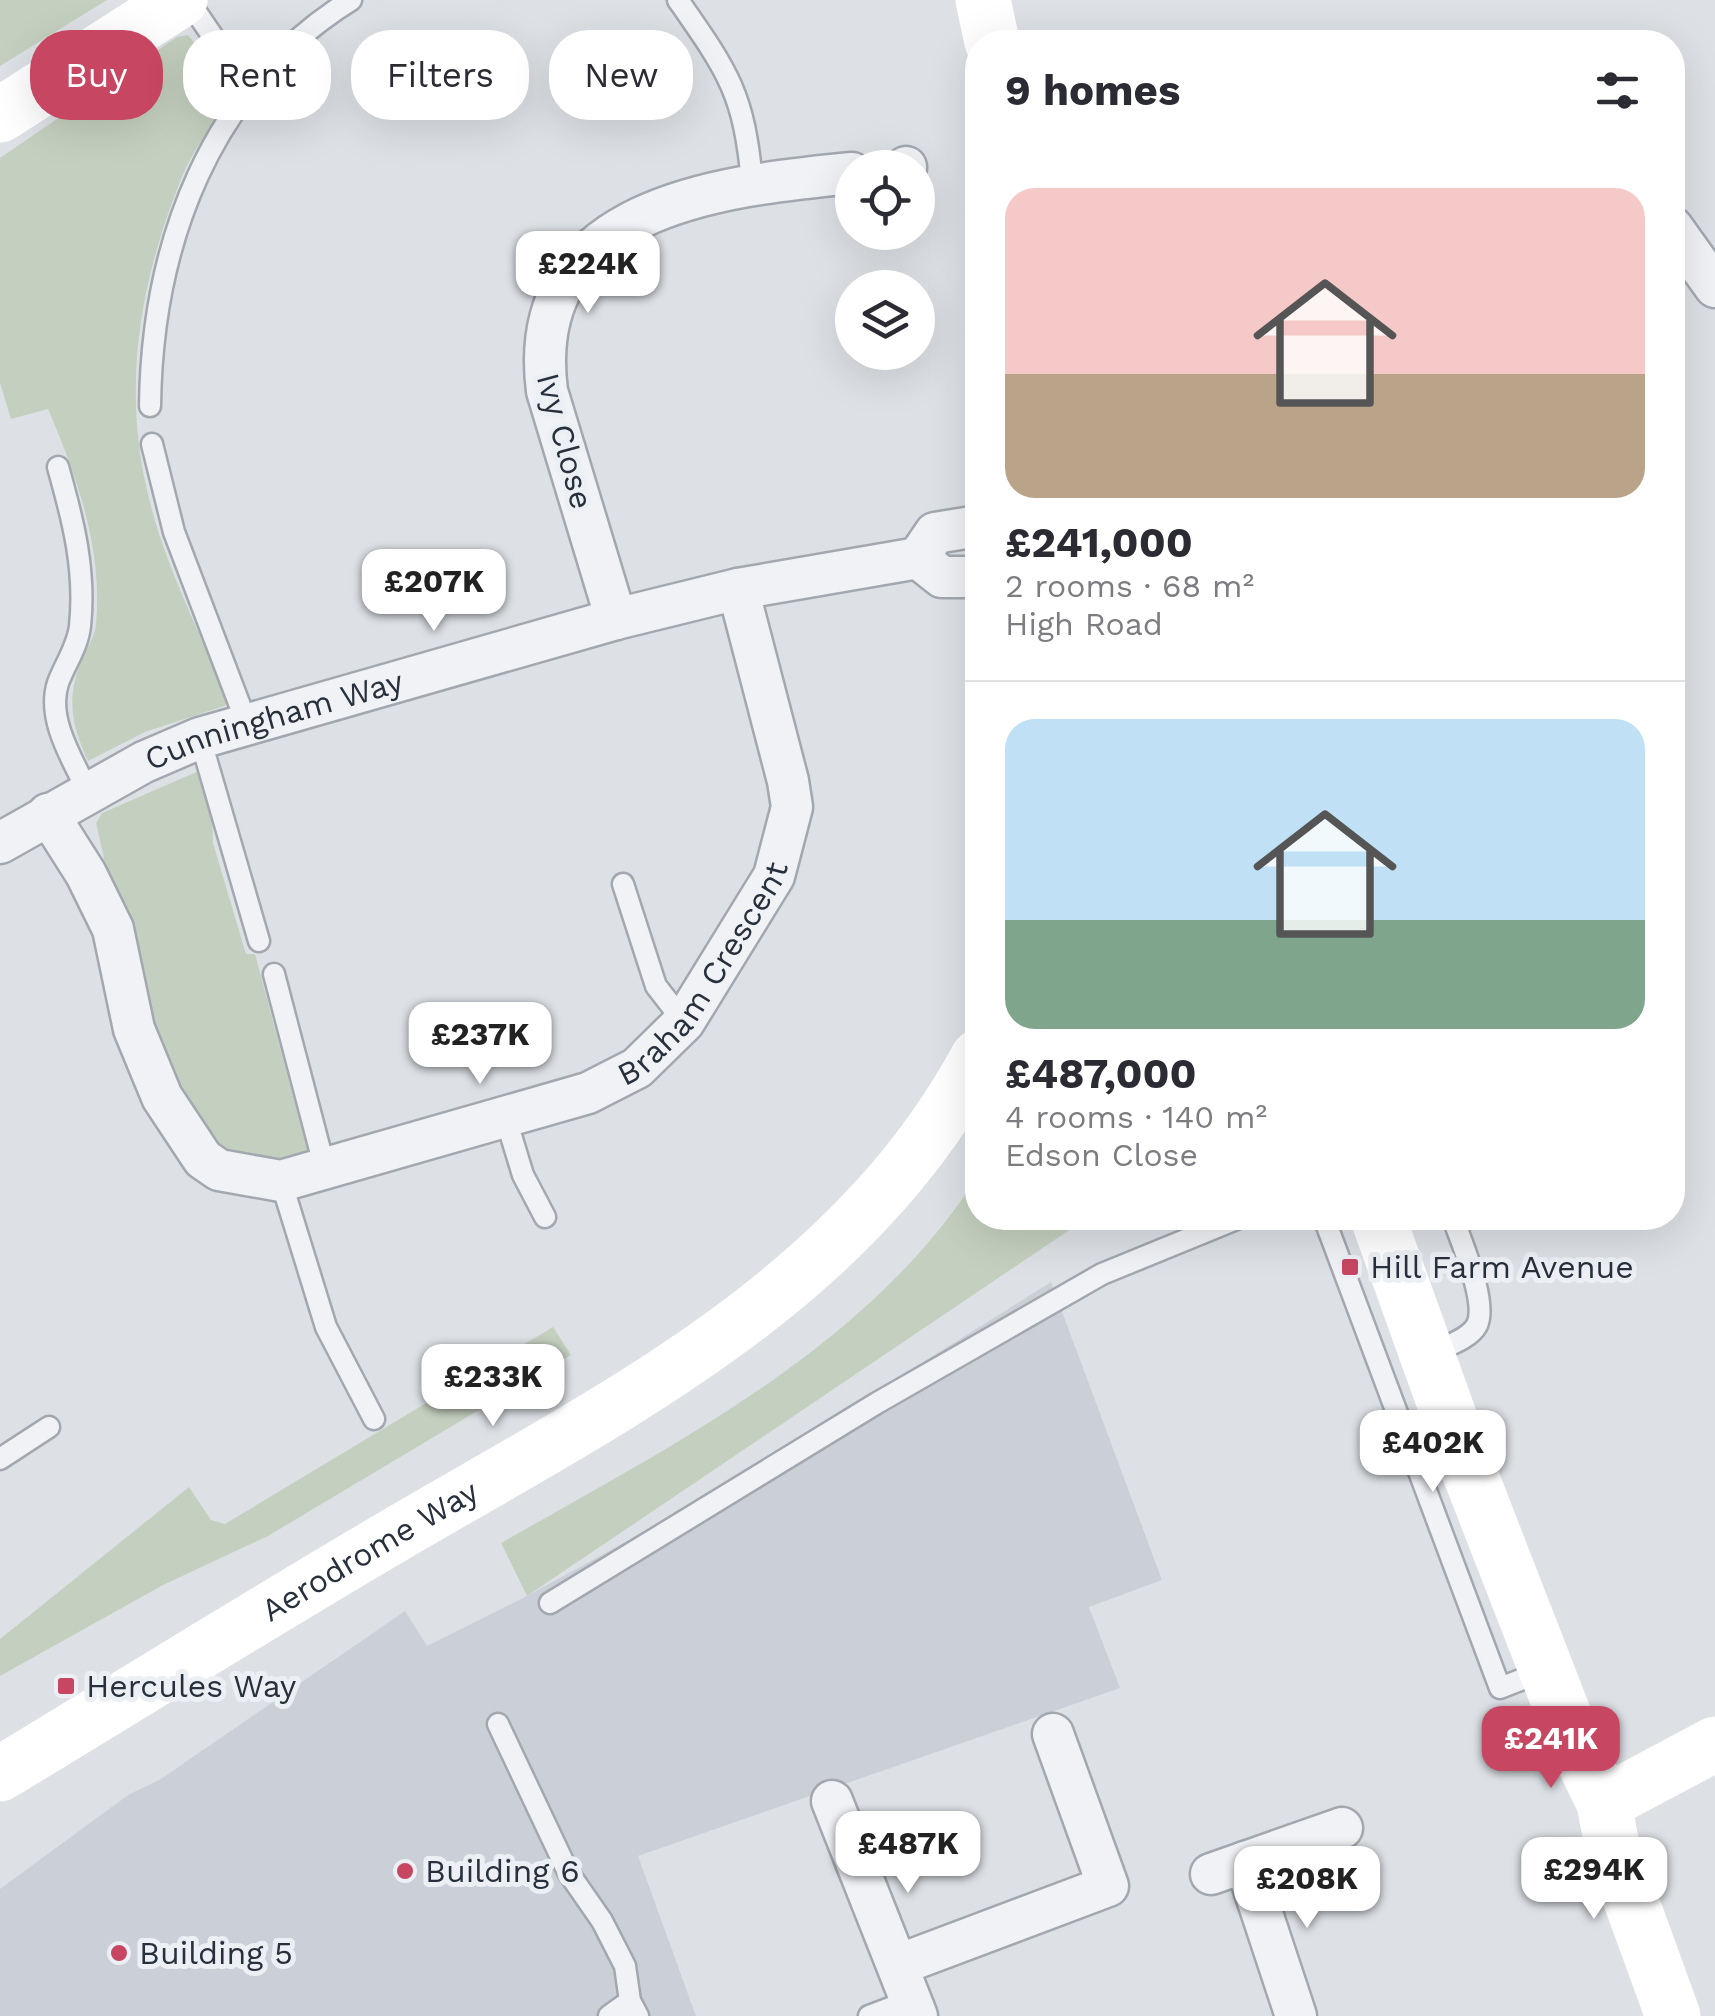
<!DOCTYPE html>
<meta charset="utf-8">
<style>
:root{--surface:#fff;--page:#f2f2f3;--text:#2b2b33;--muted:#7c7c81;--line:#e1e1e2;--accent:#c74661}
body{margin:0;font-family:"Work Sans",sans-serif;background:var(--page);color:var(--text);height:100vh;display:flex;flex-direction:column;font-size:38px;white-space:nowrap}
*{box-sizing:border-box;margin:0}
p{font-size:32px;color:var(--muted)}
.icon{flex:none;width:55px;height:55px;fill:none;stroke:currentColor;stroke-width:2;stroke-linecap:round;stroke-linejoin:round}
.map{position:relative;flex:1;overflow:hidden}
.drawer{position:absolute;left:965px;top:30px;width:720px;height:1200px;display:flex;flex-direction:column;background:var(--surface);border-radius:40px;box-shadow:0 10px 40px #0002}
.drawer>*{flex:none}
.guide{position:absolute;left:30px;top:30px;width:785px;height:90px;display:flex;gap:20px}
.fabs{position:absolute;left:835px;top:150px;display:grid;gap:20px}
.fabs a{display:grid;place-items:center;width:100px;height:100px;border-radius:50%;background:var(--surface);box-shadow:0 10px 40px #0002;font-size:50px}
.price{position:absolute;translate:-50% -85px;padding:0 22px;border-radius:20px;background:#fff;color:#222;font-size:32px;line-height:65px;filter:drop-shadow(0 2px 5px #0008)}
.price::after{content:'';position:absolute;left:50%;top:60px;width:30px;height:22px;margin-left:-15px;background:inherit;clip-path:polygon(0 0,100% 0,50% 100%)}
.price.current{background:var(--accent);color:#fff}
ul{padding:0;list-style:none}
li{display:grid;align-content:center;gap:20px;height:530px;padding:0 40px}
li+li{border-top:2px solid var(--line)}
li span{display:grid;place-items:center;height:310px;border-radius:30px;color:#555}
li>.icon{margin-inline-start:auto}
span .icon{width:180px;height:180px;fill:#fffc;stroke-width:1}
li b{font-size:42px}
h2{display:flex;justify-content:space-between;align-items:center;height:120px;padding:0 40px;font-size:42px}
.tag{padding:0 35px;border-radius:40px;background:var(--surface);box-shadow:0 10px 40px #0002;font-size:35px;line-height:90px}
.tag.current{background:var(--accent);color:#fff}
.map>svg:first-child{display:block}
.built{fill:#cbd0d8}
.green{fill:#c4d0bf}
.lines{fill:none;stroke-linecap:round;stroke-linejoin:round}
.lane-casing{stroke:#a3a8b0;stroke-width:25}
.street-casing{stroke:#a3a8b0;stroke-width:45}
.lane{stroke:#f0f2f5;stroke-width:20}
.street{stroke:#f0f2f5;stroke-width:40}
.secondary{stroke:#fff;stroke-width:55}
.poi-dot{fill:#c74661;stroke:#ecf0f4;stroke-width:4}
.labels{text-anchor:middle;stroke-width:10;stroke-linejoin:round;paint-order:stroke}
.street-label{font-size:32px;fill:#27303c;stroke:#ecf0f4}
.poi-label{font-size:32px;fill:#27303c;stroke:#ecf0f4;text-anchor:start}
</style>
<div class="map">
<svg width="1715" height="2016" viewBox="0 0 1715 2016">
<rect width="100%" height="100%" fill="#dde1e6"/>
<polygon class="built" points="1051,1282 1162,1580 1089,1607 1120,1688 638,1856 696,2016 0,2016 0,1889 128,1795 161,1779 405,1611 427,1646 527,1596 709,1496"/>
<g class="green">
<polygon points="0,0 107,0 0,66"/>
<path d="M188 35 220 75 226 97C214 125 193 149 182 177 141 277 122 383 147 490 163 563 201 634 230 704L145 732 88 761C71 724 66 698 82 659 87 648 95 636 96 624 103 549 77 477 48 409L11 419 0 383V158L177 37Z"/>
<polygon points="201,770 212,812 213,843 246,954 255,954 309,1156 267,1168 221,1153 160,1062 99,865 104,858 96,823 102,813"/>
<path d="M977 1177 978 1218H1087L527 1596 501 1543C671 1446 868 1348 977 1177Z"/>
<polygon points="553,1327 571,1355 268,1536 163,1585 0,1676 0,1639 189,1487 211,1520 225,1524"/>
</g>
<g class="lines">
<g class="lane-casing">
<g id="lane">
<polyline points="188,0 249,90"/>
<path d="M678 0C728 72 744 93 752 182"/>
<path d="M150 406C152 245 209 88 351 0"/>
<polyline points="152,444 174,532 247,724"/>
<path d="M58 467C73 520 86 570 80 626 78 646 65 664 58 683 46 719 73 760 88 792"/>
<polyline points="200,738 259,941"/>
<polyline points="623,884 656,986 684,1022"/>
<polyline points="274,974 325,1169"/>
<polyline points="505,1116 523,1175 545,1217"/>
<polyline points="281,1181 326,1327 374,1419"/>
<polyline points="1324,1218 1500,1688 1543,1671"/>
<path d="M1430 1354C1443 1347 1469 1340 1477 1325 1488 1302 1461 1242 1453 1218"/>
<polyline points="0,1459 49,1427"/>
<polyline points="550,1603 877,1403 1102,1274 1239,1218"/>
<polyline points="498,1724 568,1872 602,1921 625,1966 630,2001 638,2016"/>
<polyline points="609,2016 630,2001"/>
<polyline points="869,2016 911,2000"/>
</g>
</g>
<g class="street-casing">
<g id="street">
<polyline points="906,168 906,167"/>
<polyline points="1672,227 1715,287"/>
<polyline points="918,558 942,577 978,577"/>
<path d="M616 619 547 391C523 207 718 186 852 173"/>
<path id="s1" d="M48 814 86 874 113 929 134 1029 162 1097 203 1159 219 1170 281 1181 588 1093 637 1068 684 1022 774 876 792 807 788 781 738 589"/>
<path id="s2" d="M0 843 144 762 200 738 616 619 738 589 918 558 935 533 978 526"/>
<polyline points="832,1801 917,2016"/>
<polyline points="1245,1862 1296,2016"/>
<polyline points="1211,1874 1342,1828"/>
<polyline points="898,1965 1108,1886 1053,1734"/>
</g>
</g>
<use href="#lane" class="lane"/>
<use href="#street" class="street"/>
<g class="secondary">
<polyline points="983,0 992,42"/>
<polyline points="0,115 180,0"/>
<polyline points="1378,1218 1467,1466 1574,1741 1604,1803 1613,1851 1673,2016"/>
<path id="s3" d="M0 1774C132 1694 262 1613 395 1535 615 1406 851 1292 978 1057"/>
<polyline points="1604,1803 1715,1744"/>
</g>
</g>
<g class="poi-dot">
<rect x="1340" y="1257" width="20" height="20" rx="5"/>
<rect x="56" y="1676" width="20" height="20" rx="5"/>
<circle cx="405" cy="1871" r="10"/>
<circle cx="119" cy="1953" r="10"/>
</g>
<g class="labels">
<g class="street-label">
<text transform="translate(565 441) rotate(75)" y="11">Ivy Close</text>
<text dy="11" stroke="none"><textPath href="#s2" startOffset="302">Cunningham Way</textPath></text>
<text dy="11" stroke="none"><textPath href="#s1" startOffset="955">Braham Crescent</textPath></text>
<text dy="11" stroke="none"><textPath href="#s3" startOffset="432">Aerodrome Way</textPath></text>
</g>
<g class="poi-label">
<text x="1370" y="1278">Hill Farm Avenue</text>
<text x="86" y="1697">Hercules Way</text>
<text x="425" y="1882">Building 6</text>
<text x="139" y="1964">Building 5</text>
</g>
</g>
</svg>
<div class="fabs">
<a><svg class="icon" aria-label="locate" viewBox="0 0 24 24"><circle cx="12" cy="12" r="6"/><path d="M12 2v4M12 18v4M2 12h4M18 12h4"/></svg></a>
<a><svg class="icon" aria-label="layers" viewBox="0 0 24 24"><path d="M12 4l9 5-9 5-9-5zM3 14l9 5 9-5"/></svg></a>
</div>
<b class="price" style="left:588px;top:316px">£224K</b>
<b class="price" style="left:434px;top:634px">£207K</b>
<b class="price" style="left:480px;top:1087px">£237K</b>
<b class="price" style="left:493px;top:1429px">£233K</b>
<b class="price" style="left:1433px;top:1495px">£402K</b>
<b class="price current" style="left:1551px;top:1791px">£241K</b>
<b class="price" style="left:908px;top:1896px">£487K</b>
<b class="price" style="left:1594px;top:1922px">£294K</b>
<b class="price" style="left:1307px;top:1931px">£208K</b>
<div class="guide">
<a class="tag current">Buy</a>
<a class="tag">Rent</a>
<a class="tag">Filters</a>
<a class="tag">New</a>
</div>
<section class="drawer">
<h2>9 homes<svg class="icon" aria-label="filters" viewBox="0 0 24 24"><path d="M4 7h16M4 17h16"/><circle cx="9" cy="7" r="2"/><circle cx="15" cy="17" r="2"/></svg></h2>
<ul>
<li><span style="background:linear-gradient(#f6c9c9 60%,#b9a48a 0)"><svg class="icon" aria-label="home" viewBox="0 0 24 24"><path d="M3 11l9-7 9 7M6 9v11h12V9"/></svg></span><div><b>£241,000</b><p>2 rooms · 68 m²</p><p>High Road</p></div></li>
<li><span style="background:linear-gradient(#bfe0f5 65%,#7fa58c 0)"><svg class="icon" aria-label="home" viewBox="0 0 24 24"><path d="M3 11l9-7 9 7M6 9v11h12V9"/></svg></span><div><b>£487,000</b><p>4 rooms · 140 m²</p><p>Edson Close</p></div></li>
</ul>
</section>
</div>
